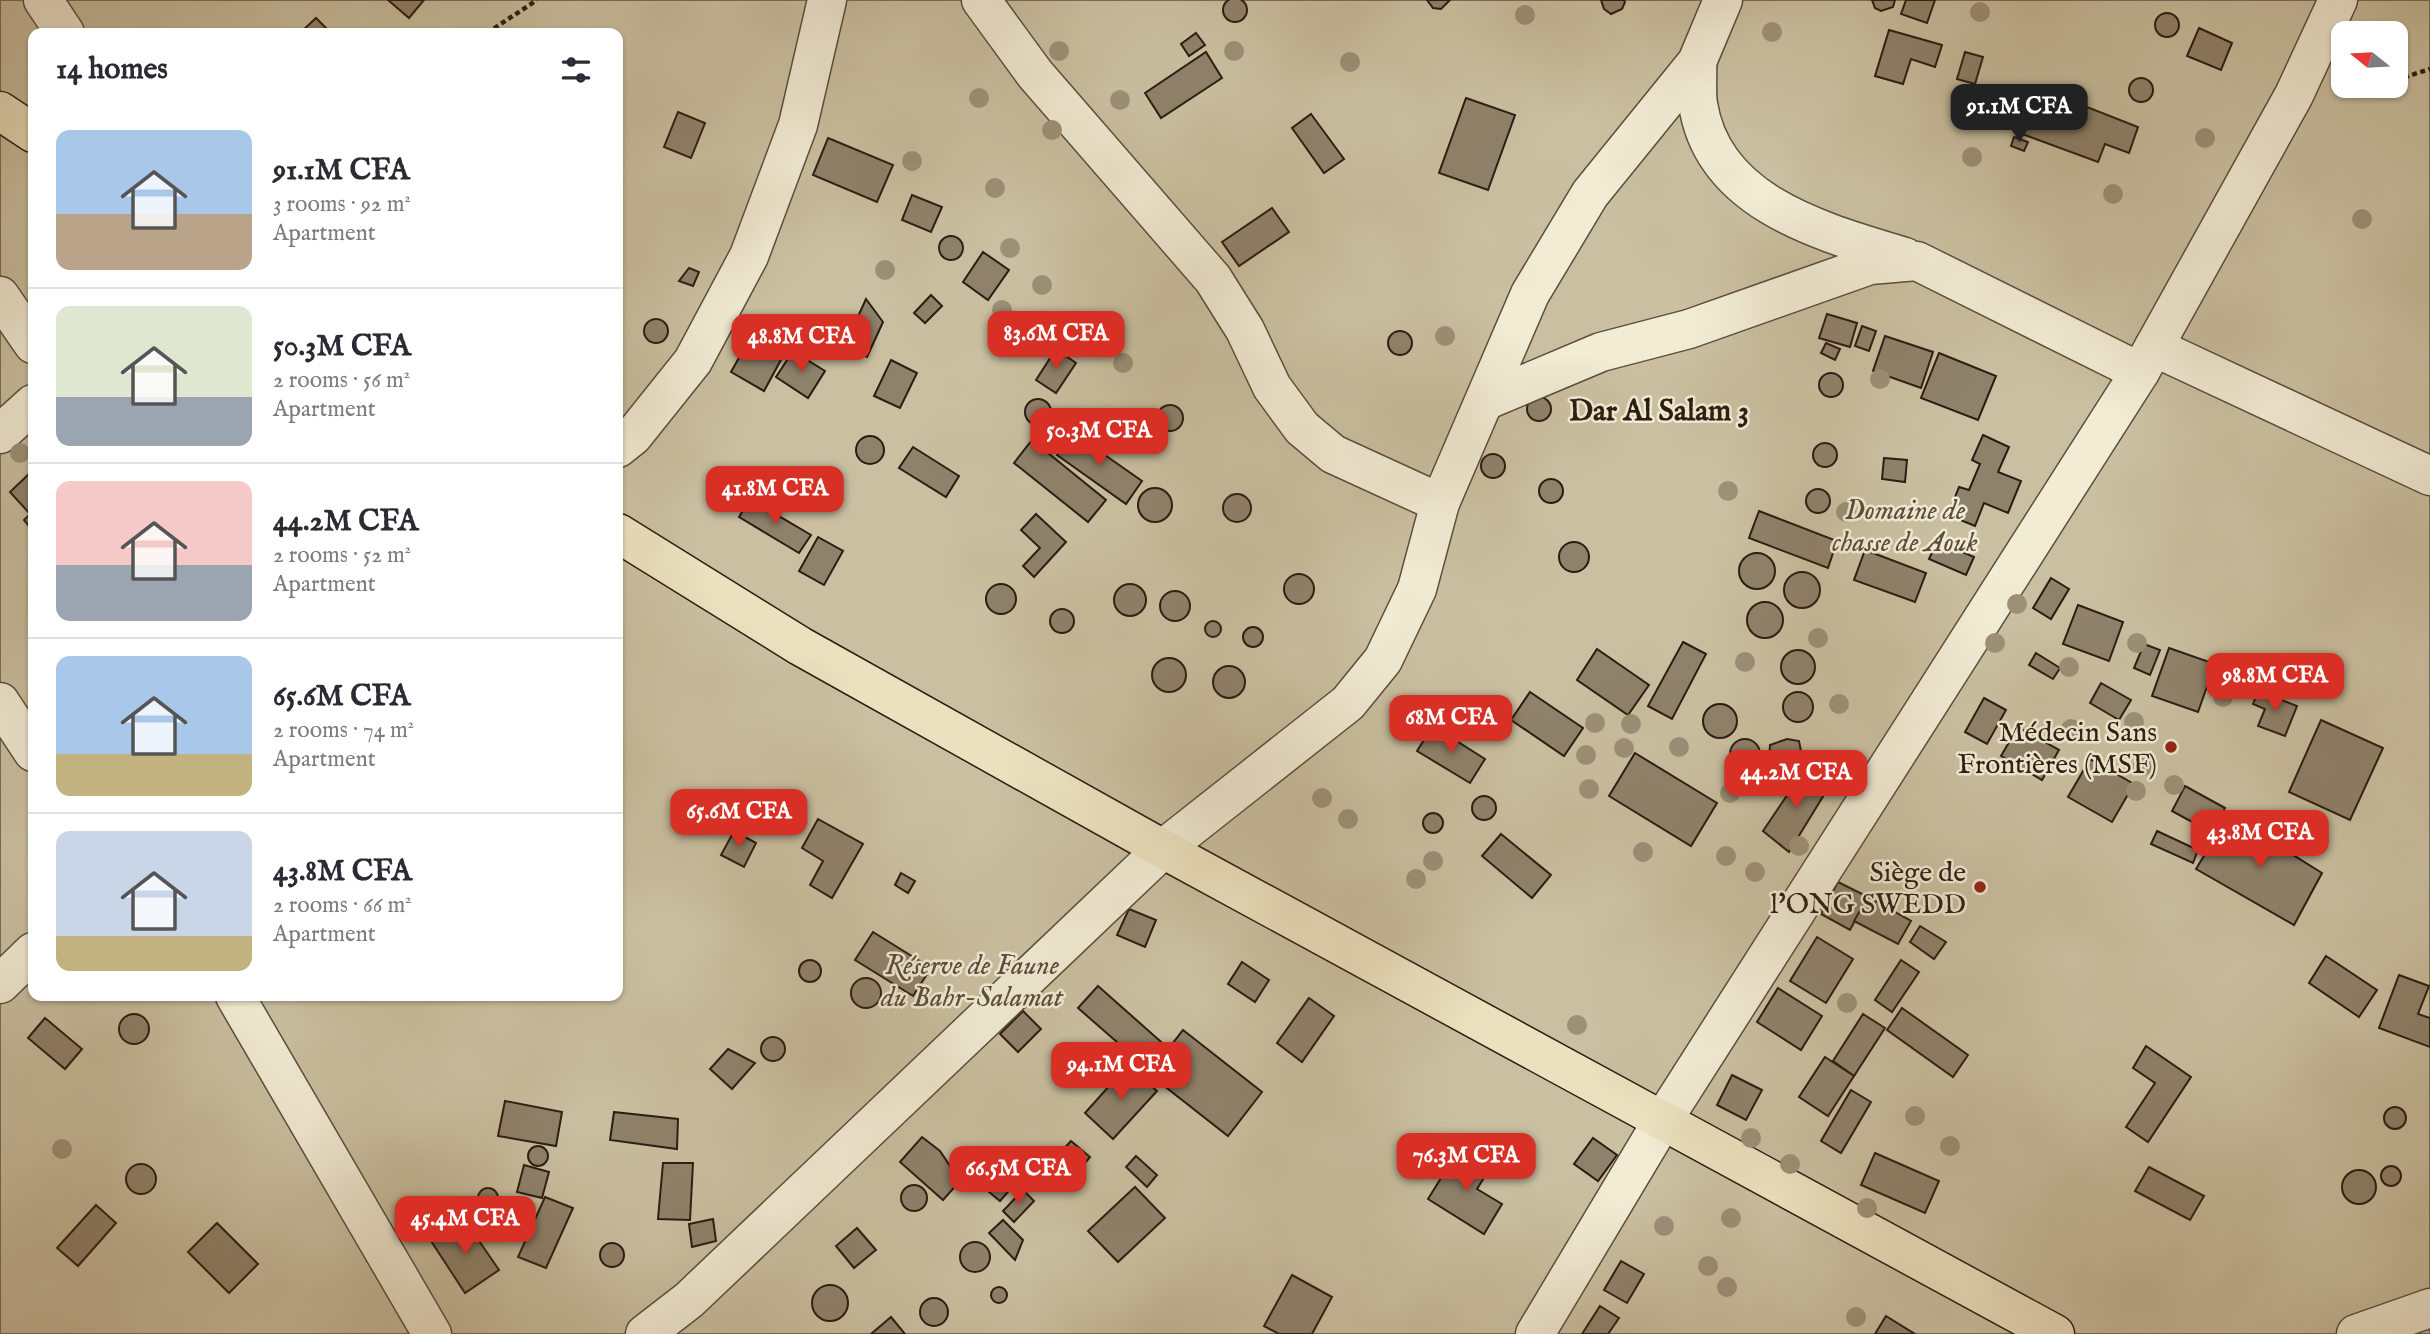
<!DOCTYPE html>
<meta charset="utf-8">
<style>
:root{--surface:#fff;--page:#f2f2f3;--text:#2b2b33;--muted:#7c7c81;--line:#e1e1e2;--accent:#d93025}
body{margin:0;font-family:"IM FELL English",serif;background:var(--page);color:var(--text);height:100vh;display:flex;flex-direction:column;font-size:26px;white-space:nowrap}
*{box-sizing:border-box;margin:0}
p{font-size:23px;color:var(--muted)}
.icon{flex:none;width:38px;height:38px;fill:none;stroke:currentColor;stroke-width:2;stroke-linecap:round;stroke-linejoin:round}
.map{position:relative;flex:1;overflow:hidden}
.details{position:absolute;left:28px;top:28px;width:595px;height:973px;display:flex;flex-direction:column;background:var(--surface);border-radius:14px;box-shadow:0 2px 5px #0004}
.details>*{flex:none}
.needle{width:46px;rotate:288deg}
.controls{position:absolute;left:2331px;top:21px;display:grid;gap:14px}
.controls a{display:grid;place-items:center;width:77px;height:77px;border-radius:14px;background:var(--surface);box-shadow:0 2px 5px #0004;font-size:35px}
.price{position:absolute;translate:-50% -60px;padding:0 16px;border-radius:14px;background:var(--accent);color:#fff;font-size:23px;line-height:46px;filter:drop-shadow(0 2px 4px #0008)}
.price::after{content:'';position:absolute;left:50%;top:42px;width:21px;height:16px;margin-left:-10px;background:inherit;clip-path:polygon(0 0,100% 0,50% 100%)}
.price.on{background:#222;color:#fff}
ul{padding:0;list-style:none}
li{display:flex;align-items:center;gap:21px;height:175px;padding:0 28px}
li+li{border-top:2px solid var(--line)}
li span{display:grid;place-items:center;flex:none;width:196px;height:140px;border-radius:14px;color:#555}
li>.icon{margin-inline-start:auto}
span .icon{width:84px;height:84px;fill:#fffc;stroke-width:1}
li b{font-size:30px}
h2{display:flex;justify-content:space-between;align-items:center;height:84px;padding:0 28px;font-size:30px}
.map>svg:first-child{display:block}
.green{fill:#cac0a1;stroke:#7a6e5a;stroke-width:2;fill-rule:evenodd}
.building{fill:#8f826b;stroke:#2b1c12;stroke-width:2}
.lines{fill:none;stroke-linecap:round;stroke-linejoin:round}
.minor-casing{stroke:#5b4d3d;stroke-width:41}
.major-casing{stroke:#2b1c12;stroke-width:41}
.path{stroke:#2b1c12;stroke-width:4.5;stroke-dasharray:5 3.5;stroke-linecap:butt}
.minor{stroke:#f2ecd5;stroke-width:38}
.major{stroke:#ebe1be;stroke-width:38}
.tree{fill:#9c9077}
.poi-dot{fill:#8f2418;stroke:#f2ecd5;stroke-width:2.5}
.labels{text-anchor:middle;stroke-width:5;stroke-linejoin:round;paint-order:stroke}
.park-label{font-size:28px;font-style:italic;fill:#5b4d3d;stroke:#f2ecd5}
.poi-label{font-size:28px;fill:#2b1c12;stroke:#f2ecd5;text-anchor:end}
.neighbourhood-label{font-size:30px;font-weight:bold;fill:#2b1c12;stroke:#f2ecd5}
</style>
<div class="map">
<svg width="2430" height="1334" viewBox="0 0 2430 1334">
<rect width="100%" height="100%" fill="#ebe1be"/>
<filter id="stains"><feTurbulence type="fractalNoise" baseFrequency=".00286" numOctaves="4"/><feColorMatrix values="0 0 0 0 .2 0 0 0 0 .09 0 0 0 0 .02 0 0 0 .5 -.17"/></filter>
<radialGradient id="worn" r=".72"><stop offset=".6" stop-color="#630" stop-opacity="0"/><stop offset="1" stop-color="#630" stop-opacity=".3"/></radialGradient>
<path class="green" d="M0 0H2430V1334H0ZM33 33H618V996H33ZM2343 33H2396V86H2343Z"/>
<g class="building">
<circle cx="1235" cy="10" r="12"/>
<polygon points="388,0 424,0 409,18"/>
<polygon points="1427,0 1450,0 1441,9 1433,8"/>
<polygon points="1601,0 1624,0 1625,2 1622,9 1611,14 1604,9"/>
<polygon points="1872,0 1895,0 1893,7 1881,11 1875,8"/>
<polygon points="1906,0 1935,0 1927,23 1901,14"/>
<circle cx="2167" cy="25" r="12"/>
<polygon points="316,18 331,33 300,33"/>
<polygon points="2199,28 2232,43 2221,70 2187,56"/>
<polygon points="1889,30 1942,45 1935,67 1911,59 1903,84 1875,76"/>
<polygon points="1196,33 1205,45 1189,56 1181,44"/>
<polygon points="1206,52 1222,78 1161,118 1145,93"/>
<polygon points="1965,52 1983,57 1975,84 1957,79"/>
<circle cx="2141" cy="90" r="12"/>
<polygon points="2031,85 2138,127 2129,153 2105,144 2098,162 2014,131"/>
<polygon points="1466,98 1515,115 1488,190 1439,173"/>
<polygon points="678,112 705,123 691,158 664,147"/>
<polygon points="1311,114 1344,159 1324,173 1292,128"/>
<polygon points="2014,137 2028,142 2024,151 2011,146"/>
<polygon points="828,138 893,165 877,202 813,175"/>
<polygon points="912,195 942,207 931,232 902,220"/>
<polygon points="1272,208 1289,232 1239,266 1222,242"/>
<circle cx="951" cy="248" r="12"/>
<polygon points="983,252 1009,270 988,300 963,282"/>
<polygon points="689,268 699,272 693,286 679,281"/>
<polygon points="931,295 942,306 925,323 914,313"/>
<polygon points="866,299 883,322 867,357 844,347"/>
<polygon points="1827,314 1857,323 1850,347 1819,338"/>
<circle cx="656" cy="331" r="12"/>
<polygon points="757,326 789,345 764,391 731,372"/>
<polygon points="1862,326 1876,331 1869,351 1855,346"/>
<circle cx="1400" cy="343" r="12"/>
<polygon points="1885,336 1933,352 1921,388 1873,371"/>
<polygon points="1826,343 1840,349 1835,360 1821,353"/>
<polygon points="1056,349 1076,363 1056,393 1036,380"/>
<polygon points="793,351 825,371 808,398 776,377"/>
<polygon points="1939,353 1996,376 1978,420 1921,398"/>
<polygon points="891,360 917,373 900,408 874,396"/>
<circle cx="1831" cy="385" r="12"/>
<circle cx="1539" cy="409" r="12"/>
<circle cx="1038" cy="412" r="13"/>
<circle cx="1170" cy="418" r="13"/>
<polygon points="1072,432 1142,481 1126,504 1057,455"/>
<polygon points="1983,435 2009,447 1998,472 2021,481 2008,513 1984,503 1975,526 1948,515 1959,487 1969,490 1980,464 1972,460"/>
<circle cx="870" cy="450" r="14"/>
<polygon points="1032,440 1106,500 1088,522 1014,463"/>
<circle cx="1825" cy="455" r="12"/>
<polygon points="913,447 959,476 946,497 899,468"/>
<circle cx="1493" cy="466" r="12"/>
<polygon points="1884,458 1907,460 1905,482 1882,479"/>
<polygon points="31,472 33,474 33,531 24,520 30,514 10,492"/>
<circle cx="1551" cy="491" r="12"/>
<circle cx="1155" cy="505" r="17"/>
<circle cx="1818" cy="501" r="12"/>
<circle cx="1237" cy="508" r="14"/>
<polygon points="750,499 811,535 799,553 739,517"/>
<polygon points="1759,511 1837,541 1828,568 1749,538"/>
<polygon points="1036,514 1066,542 1034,577 1023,566 1040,548 1021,530"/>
<polygon points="818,537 843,551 824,585 799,571"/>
<polygon points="1937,541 1974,557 1966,575 1929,559"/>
<circle cx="1574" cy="557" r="15"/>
<polygon points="1865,550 1926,573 1915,602 1854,580"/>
<circle cx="1757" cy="571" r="18"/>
<circle cx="1802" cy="590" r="18"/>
<circle cx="1299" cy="589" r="15"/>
<polygon points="2051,578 2069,589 2051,619 2033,608"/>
<circle cx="1001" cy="599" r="15"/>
<circle cx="1130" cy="600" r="16"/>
<circle cx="1175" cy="606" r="15"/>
<circle cx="1765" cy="620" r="18"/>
<polygon points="2078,605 2123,622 2109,661 2063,644"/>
<circle cx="1062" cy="621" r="12"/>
<circle cx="1213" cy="629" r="8"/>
<circle cx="1253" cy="637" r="10"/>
<polygon points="1683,642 1706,654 1672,719 1648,706"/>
<polygon points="2144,644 2160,650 2150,675 2134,668"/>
<polygon points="2169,648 2215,664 2198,712 2152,696"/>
<polygon points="1597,649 1649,685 1628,715 1577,680"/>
<circle cx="1798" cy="667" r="17"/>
<polygon points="2036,653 2060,668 2053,679 2029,665"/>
<circle cx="1169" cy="675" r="17"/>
<circle cx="1229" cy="682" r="16"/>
<polygon points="2101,683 2131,700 2119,720 2090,703"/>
<polygon points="2258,691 2297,706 2285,736 2258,726 2265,709 2253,704"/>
<polygon points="1530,692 1583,728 1564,756 1511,720"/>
<circle cx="1798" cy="707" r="15"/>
<polygon points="1984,698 2006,710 1987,744 1965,732"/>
<circle cx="1720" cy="721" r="17"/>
<polygon points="2321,720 2383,748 2350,820 2289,792"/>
<polygon points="1433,726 1485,759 1470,783 1417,751"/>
<polygon points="2018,727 2059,750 2042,780 2001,756"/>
<circle cx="1745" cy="754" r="15"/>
<polygon points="1787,739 1799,741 1803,761 1795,769 1780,773 1769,761 1770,745"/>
<polygon points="1635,753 1717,803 1691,846 1609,796"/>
<polygon points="2090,759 2134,784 2112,822 2068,797"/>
<polygon points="1804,770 1830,785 1789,852 1763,831"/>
<polygon points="2185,786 2225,808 2212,833 2172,811"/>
<circle cx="1484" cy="808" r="12"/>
<circle cx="1433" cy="823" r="10"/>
<polygon points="2229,815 2322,873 2294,925 2196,869"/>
<polygon points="818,819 863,844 832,898 810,885 823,861 802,848"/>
<polygon points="734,831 756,843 744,867 721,855"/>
<polygon points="2157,831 2198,850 2193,863 2151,844"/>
<polygon points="1501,834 1551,875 1532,898 1482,856"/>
<polygon points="901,873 915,881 908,893 895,885"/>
<polygon points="1838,882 1868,897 1850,930 1821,914"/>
<polygon points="1868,897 1911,921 1898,944 1854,921"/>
<polygon points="1129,909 1156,920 1145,947 1117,935"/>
<polygon points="1920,926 1946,942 1934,959 1910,942"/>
<polygon points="873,932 931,968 913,996 855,960"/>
<polygon points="1817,937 1853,959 1826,1003 1790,981"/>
<polygon points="2326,956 2377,990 2359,1017 2309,983"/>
<polygon points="1901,960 1919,972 1892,1012 1875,1000"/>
<circle cx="810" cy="971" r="11"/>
<polygon points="1242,962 1269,980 1255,1002 1228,984"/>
<polygon points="2399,975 2429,986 2418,1014 2430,1018 2430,1047 2379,1028"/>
<circle cx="866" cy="993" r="15"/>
<polygon points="1098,986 1168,1048 1149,1070 1078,1008"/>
<polygon points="1778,988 1822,1016 1801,1050 1757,1022"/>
<polygon points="1309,998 1334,1016 1302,1062 1277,1043"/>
<polygon points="1902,1008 1968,1055 1953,1077 1887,1030"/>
<polygon points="1023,1011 1041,1029 1018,1052 1000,1034"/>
<circle cx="134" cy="1029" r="15"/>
<polygon points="1863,1014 1885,1028 1854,1076 1833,1061"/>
<polygon points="45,1018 82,1049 65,1069 28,1038"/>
<polygon points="1183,1030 1262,1092 1228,1136 1149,1074"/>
<circle cx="773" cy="1049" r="12"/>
<polygon points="2146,1046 2191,1077 2148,1142 2126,1127 2155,1083 2133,1068"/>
<polygon points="728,1049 755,1063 732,1089 710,1069"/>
<polygon points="1825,1057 1854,1076 1828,1116 1799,1097"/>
<polygon points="1128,1065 1157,1091 1113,1139 1085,1113"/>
<polygon points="1732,1075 1762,1090 1746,1120 1717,1105"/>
<polygon points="1851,1090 1871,1102 1841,1153 1821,1141"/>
<polygon points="505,1101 562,1112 556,1146 498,1136"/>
<circle cx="2395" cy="1118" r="11"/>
<polygon points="614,1112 678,1119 677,1149 610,1140"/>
<polygon points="922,1137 940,1151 960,1181 943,1200 900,1162"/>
<polygon points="1593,1138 1617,1155 1598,1181 1574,1164"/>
<polygon points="1071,1141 1090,1157 1069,1182 1050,1164"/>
<circle cx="538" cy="1156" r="10"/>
<polygon points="1459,1149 1490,1168 1477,1189 1502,1204 1484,1234 1428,1199"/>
<polygon points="1875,1153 1939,1181 1925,1213 1861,1185"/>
<polygon points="1136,1156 1157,1175 1147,1187 1126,1167"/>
<polygon points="663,1163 693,1163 690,1220 658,1219"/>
<circle cx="141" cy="1179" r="15"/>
<polygon points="524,1165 549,1172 542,1198 517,1192"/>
<circle cx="2391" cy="1176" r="10"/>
<polygon points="2149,1167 2204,1196 2190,1220 2135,1191"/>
<circle cx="2359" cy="1187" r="17"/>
<polygon points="995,1173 1012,1187 1000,1201 983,1187"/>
<circle cx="914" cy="1198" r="13"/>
<polygon points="1135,1187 1165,1218 1118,1262 1088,1231"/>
<circle cx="488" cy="1198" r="10"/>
<polygon points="1023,1190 1034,1201 1014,1222 1003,1211"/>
<polygon points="545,1197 573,1208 546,1268 518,1257"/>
<polygon points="96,1205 116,1223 78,1266 57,1248"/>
<polygon points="464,1219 499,1270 465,1293 431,1241"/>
<polygon points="713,1219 716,1241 692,1247 689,1224"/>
<polygon points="1003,1220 1023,1240 1015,1260 989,1233"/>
<polygon points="217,1223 258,1264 229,1293 188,1252"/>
<polygon points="857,1228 876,1250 854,1268 836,1246"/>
<circle cx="975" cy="1257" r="15"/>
<circle cx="612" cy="1255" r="12"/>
<polygon points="1621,1261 1644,1274 1627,1303 1604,1290"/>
<polygon points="1292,1275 1332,1297 1312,1334 1279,1334 1264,1326"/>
<circle cx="830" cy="1303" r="18"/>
<circle cx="999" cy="1295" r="8"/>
<circle cx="934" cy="1312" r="14"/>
<polygon points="1600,1306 1619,1318 1608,1334 1582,1334"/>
<polygon points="1886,1316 1915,1334 1875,1334"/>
<polygon points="891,1317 905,1334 871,1334"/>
</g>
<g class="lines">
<g class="minor-casing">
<g id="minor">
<polyline points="43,0 65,33"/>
<polyline points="981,0 1035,74 1213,279 1245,330 1272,387 1302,428 1333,454 1440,503"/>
<path d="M1697 62C1698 75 1696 91 1698 104 1713 204 1823 232 1905 257"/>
<polyline points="0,296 33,344"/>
<polyline points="2154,347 2430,476"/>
<polyline points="1487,400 1601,352 1689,329 1870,265 1917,261 2140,372"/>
<polyline points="0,434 33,404"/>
<polyline points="618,448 633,436 693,361 749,256 798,125 827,0"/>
<polyline points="0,702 33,752"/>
<polyline points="0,984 33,952"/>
<polyline points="235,996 432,1334"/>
<polyline points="645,1334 689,1300 1163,849 1348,703 1383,660 1417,589 1440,503 1530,294 1590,194 1697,62 1723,0"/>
<polyline points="1535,1334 1663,1120 2140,372 2294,95 2338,0"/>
<polyline points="2356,1334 2430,1308"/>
</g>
</g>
<g class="major-casing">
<g id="major">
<polyline points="0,111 33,133"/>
<polyline points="618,533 800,646 1163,849 2055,1334"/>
</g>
</g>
<g class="path">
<polyline points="487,33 537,0"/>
<polyline points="2396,80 2430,69"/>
<polyline points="2340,90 2374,86"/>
</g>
<use href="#minor" class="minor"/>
<use href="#major" class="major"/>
</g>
<g class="tree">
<circle cx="1980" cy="12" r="10"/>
<circle cx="1525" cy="15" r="10"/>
<circle cx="1772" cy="32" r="10"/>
<circle cx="1059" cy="51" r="10"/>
<circle cx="1234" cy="51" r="10"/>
<circle cx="1350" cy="62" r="10"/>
<circle cx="979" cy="98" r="10"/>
<circle cx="1120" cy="100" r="10"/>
<circle cx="1998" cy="114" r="10"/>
<circle cx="1052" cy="130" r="10"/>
<circle cx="2205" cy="138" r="10"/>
<circle cx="1972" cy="157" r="10"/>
<circle cx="912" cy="161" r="10"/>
<circle cx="995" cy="188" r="10"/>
<circle cx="2113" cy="194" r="10"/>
<circle cx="2362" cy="219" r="10"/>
<circle cx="1010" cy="248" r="10"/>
<circle cx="885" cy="270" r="10"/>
<circle cx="1042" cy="285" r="10"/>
<circle cx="1002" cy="310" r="10"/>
<circle cx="1094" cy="325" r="10"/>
<circle cx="1445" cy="336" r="10"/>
<circle cx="1123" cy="363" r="10"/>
<circle cx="1880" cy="379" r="10"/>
<circle cx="20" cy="453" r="10"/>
<circle cx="1728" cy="491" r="10"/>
<circle cx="1846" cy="512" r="10"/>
<circle cx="2017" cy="604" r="10"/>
<circle cx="1818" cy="638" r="10"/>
<circle cx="1995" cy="643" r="10"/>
<circle cx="2137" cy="643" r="10"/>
<circle cx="1745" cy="662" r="10"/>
<circle cx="2069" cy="667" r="10"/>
<circle cx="2223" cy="697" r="10"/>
<circle cx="1839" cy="704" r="10"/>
<circle cx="2134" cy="722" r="10"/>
<circle cx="1595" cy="723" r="10"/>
<circle cx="1631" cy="724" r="10"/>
<circle cx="2071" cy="729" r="10"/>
<circle cx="1679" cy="747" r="10"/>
<circle cx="1624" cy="748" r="10"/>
<circle cx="1586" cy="755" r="10"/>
<circle cx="2143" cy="766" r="10"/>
<circle cx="1840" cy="777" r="10"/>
<circle cx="2174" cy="785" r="10"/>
<circle cx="1589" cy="789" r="10"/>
<circle cx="2136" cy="791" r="10"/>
<circle cx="1730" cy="793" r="10"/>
<circle cx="1322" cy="798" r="10"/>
<circle cx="1348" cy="819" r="10"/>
<circle cx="1799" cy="846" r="10"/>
<circle cx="1643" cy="852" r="10"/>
<circle cx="1726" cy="856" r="10"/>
<circle cx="1433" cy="861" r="10"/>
<circle cx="1755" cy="872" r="10"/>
<circle cx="1416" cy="879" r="10"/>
<circle cx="1847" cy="1003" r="10"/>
<circle cx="1577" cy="1025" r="10"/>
<circle cx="1915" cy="1116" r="10"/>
<circle cx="1751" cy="1138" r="10"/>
<circle cx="1950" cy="1146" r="10"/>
<circle cx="62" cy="1149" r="10"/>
<circle cx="1790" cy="1164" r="10"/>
<circle cx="1867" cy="1208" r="10"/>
<circle cx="1731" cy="1218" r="10"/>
<circle cx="1664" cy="1226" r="10"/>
<circle cx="1708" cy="1266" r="10"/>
<circle cx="1727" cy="1287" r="10"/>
<circle cx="1856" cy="1317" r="10"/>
</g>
<g class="poi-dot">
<circle cx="2171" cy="747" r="7"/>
<circle cx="1980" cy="887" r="7"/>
</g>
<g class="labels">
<g class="park-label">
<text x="1905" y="519">Domaine de<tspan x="1905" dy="32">chasse de Aouk</tspan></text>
<text x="972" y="974">Réserve de Faune<tspan x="972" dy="32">du Bahr-Salamat</tspan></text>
</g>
<g class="poi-label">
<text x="2157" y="741">Médecin Sans<tspan x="2157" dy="32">Frontières (MSF)</tspan></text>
<text x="1966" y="881">Siège de<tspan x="1966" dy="32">l'ONG SWEDD</tspan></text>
</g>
<g class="neighbourhood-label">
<text x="1659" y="420">Dar Al Salam 3</text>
</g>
</g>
<rect width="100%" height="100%" filter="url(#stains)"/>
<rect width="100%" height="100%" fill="url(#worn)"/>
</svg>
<div class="controls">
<a><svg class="needle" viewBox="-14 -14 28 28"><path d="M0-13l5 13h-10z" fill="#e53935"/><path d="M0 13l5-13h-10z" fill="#7c7c81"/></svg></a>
</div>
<b class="price on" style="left:2019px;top:144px">91.1M CFA</b>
<b class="price" style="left:1056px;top:371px">83.6M CFA</b>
<b class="price" style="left:801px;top:374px">48.8M CFA</b>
<b class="price" style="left:1099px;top:468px">50.3M CFA</b>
<b class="price" style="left:775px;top:526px">41.8M CFA</b>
<b class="price" style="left:2275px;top:713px">98.8M CFA</b>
<b class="price" style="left:1451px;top:755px">68M CFA</b>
<b class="price" style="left:1796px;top:810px">44.2M CFA</b>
<b class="price" style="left:739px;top:849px">65.6M CFA</b>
<b class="price" style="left:2260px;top:870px">43.8M CFA</b>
<b class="price" style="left:1121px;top:1102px">94.1M CFA</b>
<b class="price" style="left:1466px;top:1193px">76.3M CFA</b>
<b class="price" style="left:1018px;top:1206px">66.5M CFA</b>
<b class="price" style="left:465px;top:1256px">45.4M CFA</b>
<section class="details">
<h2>14 homes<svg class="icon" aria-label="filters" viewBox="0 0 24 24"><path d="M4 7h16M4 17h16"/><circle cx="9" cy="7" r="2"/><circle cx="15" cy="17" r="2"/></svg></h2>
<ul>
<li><span style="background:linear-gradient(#a9c7e8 60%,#b9a48a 0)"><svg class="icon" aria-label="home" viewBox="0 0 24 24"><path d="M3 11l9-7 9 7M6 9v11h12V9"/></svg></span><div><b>91.1M CFA</b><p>3 rooms · 92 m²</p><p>Apartment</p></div></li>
<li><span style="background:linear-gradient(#dfe7d0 65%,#9aa5b1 0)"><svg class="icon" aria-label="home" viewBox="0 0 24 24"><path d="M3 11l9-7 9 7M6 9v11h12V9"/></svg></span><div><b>50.3M CFA</b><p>2 rooms · 56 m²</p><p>Apartment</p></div></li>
<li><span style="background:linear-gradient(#f6c9c9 60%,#9aa5b1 0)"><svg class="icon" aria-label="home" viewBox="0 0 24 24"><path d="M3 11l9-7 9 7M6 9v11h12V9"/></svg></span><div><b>44.2M CFA</b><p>2 rooms · 52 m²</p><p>Apartment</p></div></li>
<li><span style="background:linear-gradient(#a9c7e8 70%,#c2b280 0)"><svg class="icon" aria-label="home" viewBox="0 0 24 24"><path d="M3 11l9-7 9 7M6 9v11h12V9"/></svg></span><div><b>65.6M CFA</b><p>2 rooms · 74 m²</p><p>Apartment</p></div></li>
<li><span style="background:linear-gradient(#c9d6e8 75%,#c2b280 0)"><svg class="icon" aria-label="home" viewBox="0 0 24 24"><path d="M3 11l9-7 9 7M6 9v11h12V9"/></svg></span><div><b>43.8M CFA</b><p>2 rooms · 66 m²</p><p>Apartment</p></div></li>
</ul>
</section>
</div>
